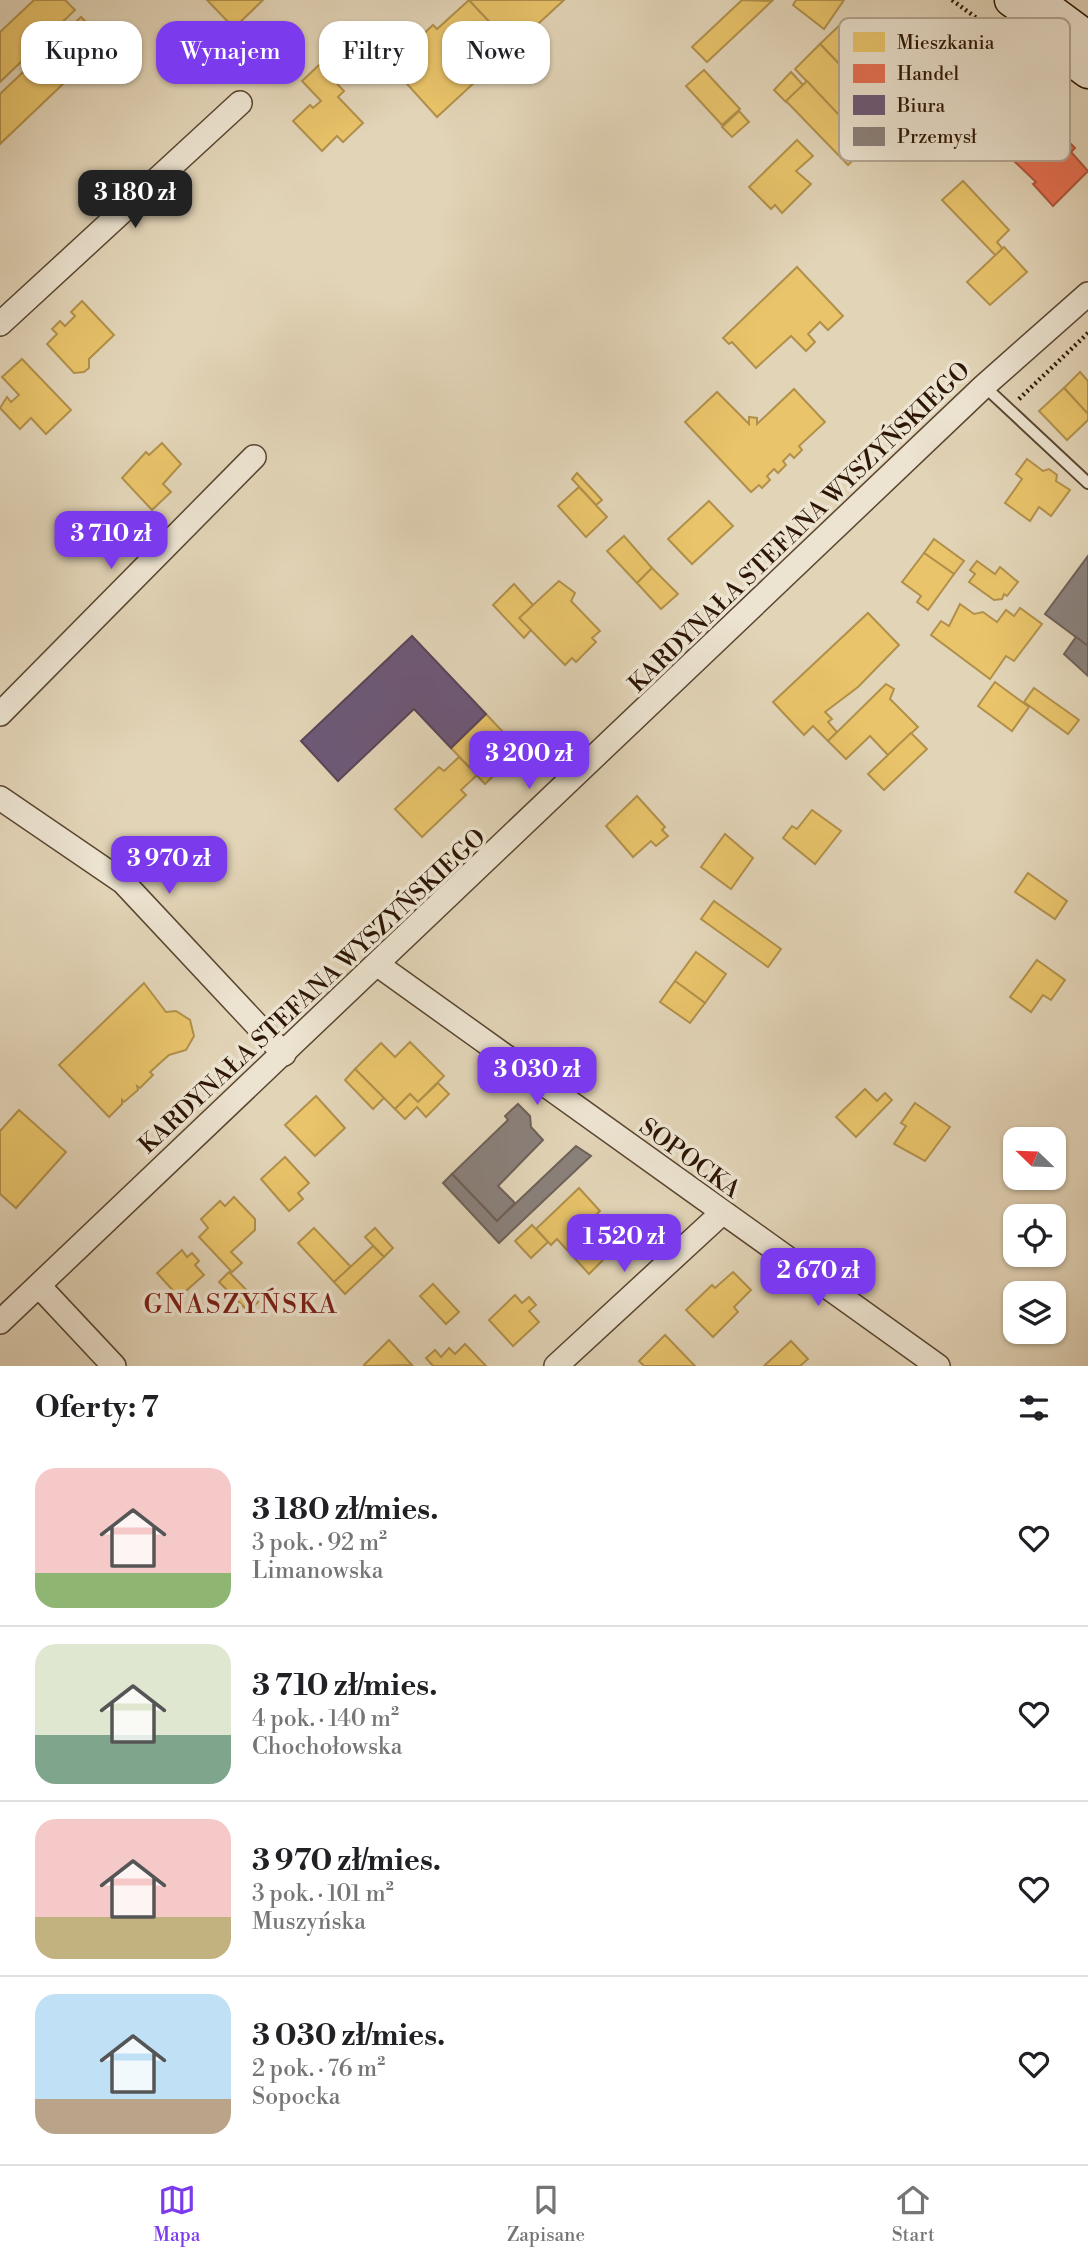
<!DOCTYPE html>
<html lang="pl">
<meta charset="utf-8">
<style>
:root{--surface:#fff;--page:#f6f6f6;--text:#202124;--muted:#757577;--line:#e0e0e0;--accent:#7c3aed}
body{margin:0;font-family:"Libre Bodoni",serif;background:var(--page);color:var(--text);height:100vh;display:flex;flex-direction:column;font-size:26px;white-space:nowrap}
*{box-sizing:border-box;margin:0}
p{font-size:23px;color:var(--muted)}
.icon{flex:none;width:38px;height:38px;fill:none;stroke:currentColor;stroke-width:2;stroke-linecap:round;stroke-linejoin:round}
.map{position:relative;height:1366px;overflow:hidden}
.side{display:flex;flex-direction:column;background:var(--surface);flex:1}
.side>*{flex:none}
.hud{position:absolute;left:21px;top:21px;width:700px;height:63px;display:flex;gap:14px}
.needle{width:46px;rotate:293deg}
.tools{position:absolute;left:1003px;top:1127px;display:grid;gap:14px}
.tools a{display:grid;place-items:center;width:63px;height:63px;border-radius:14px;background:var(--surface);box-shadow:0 2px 5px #0004;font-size:35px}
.price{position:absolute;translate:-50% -60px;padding:0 16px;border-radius:14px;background:var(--accent);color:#fff;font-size:23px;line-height:46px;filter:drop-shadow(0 2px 4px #0008)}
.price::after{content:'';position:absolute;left:50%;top:42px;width:21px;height:16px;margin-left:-10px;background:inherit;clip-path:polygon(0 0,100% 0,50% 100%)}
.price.active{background:#222;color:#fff}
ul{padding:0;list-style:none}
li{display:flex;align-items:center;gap:21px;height:175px;padding:0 35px}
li+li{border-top:2px solid var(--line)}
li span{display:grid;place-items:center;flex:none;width:196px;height:140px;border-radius:21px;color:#555}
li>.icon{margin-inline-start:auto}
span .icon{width:84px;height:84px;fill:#fffc;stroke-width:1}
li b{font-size:30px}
h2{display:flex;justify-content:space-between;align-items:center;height:84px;padding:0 35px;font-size:30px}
.tag{padding:0 24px;border-radius:21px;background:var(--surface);box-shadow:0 2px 5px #0004;font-size:24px;line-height:63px}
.tag.active{background:var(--accent);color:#fff}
.menu{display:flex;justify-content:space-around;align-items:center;height:98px;border-top:2px solid var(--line);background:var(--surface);font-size:19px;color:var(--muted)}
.menu a{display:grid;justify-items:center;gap:4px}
.menu .active{color:var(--accent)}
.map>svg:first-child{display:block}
.homes{fill:#e9c46a;stroke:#b1904b;stroke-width:2}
.shops{fill:#e76f51;stroke:#af543a;stroke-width:2}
.offices{fill:#6d597a;stroke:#5a4557;stroke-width:2}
.industry{fill:#8a817c;stroke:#6e6158;stroke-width:2}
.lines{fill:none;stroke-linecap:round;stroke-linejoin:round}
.lane-casing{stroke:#5a4631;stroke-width:14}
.street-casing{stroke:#5a4631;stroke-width:26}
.secondary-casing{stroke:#2d1604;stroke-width:35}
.path{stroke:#2d1604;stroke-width:4.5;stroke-dasharray:2 3.5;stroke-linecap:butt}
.lane{stroke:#ece3d0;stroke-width:10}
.street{stroke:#ece3d0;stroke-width:23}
.secondary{stroke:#ece3d0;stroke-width:32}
.labels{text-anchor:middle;stroke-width:7;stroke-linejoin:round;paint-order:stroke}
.street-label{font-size:24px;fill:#2d1604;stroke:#ece3d0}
.neighbourhood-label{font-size:26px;letter-spacing:2px;fill:#7a1f14;stroke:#ece3d0}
.key{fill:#ece3d0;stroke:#b3a693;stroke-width:2}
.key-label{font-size:19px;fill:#2d1604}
</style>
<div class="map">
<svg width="1088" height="1366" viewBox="0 0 1088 1366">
<rect width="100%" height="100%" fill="#e2d4b7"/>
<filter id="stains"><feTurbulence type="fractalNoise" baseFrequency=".00286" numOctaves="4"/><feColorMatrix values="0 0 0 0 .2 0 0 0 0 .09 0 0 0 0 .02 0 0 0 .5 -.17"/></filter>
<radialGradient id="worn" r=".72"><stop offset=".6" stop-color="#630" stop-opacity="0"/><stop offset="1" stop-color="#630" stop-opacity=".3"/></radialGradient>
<g class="homes">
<polygon points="34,0 65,0 75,10 0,82 0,32"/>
<polygon points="207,0 263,0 234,28"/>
<polygon points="469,0 513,47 437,117 407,84 410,82 375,49 399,27 407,28 417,40 433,25 437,29"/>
<polygon points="469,0 564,0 513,47"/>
<polygon points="742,0 772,1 707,62 692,47"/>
<polygon points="796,0 844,0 824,29 793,5"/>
<polygon points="81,17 106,43 0,144 0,94"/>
<polygon points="845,20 919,97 894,121 820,44"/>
<polygon points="820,44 894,121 868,146 795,69"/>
<polygon points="319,65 344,91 338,97 363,123 343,142 337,136 322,151 293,121 310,105 313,108 321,101 302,81"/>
<polygon points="704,70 740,109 722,125 686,86"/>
<polygon points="791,72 803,85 786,102 774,90"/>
<polygon points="807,81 868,146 848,165 786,101"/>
<polygon points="739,111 749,122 732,137 722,127"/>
<polygon points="797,140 813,156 796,171 811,184 782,213 775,205 771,209 749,187"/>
<polygon points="963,181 1009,230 997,242 1003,249 996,256 942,200"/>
<polygon points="1004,247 1027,272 990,305 967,282"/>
<polygon points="797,267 843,316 828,330 820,322 808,334 815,342 806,351 791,336 756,368 732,342 729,344 723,338"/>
<polygon points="82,301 114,335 89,359 89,368 84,372 74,373 47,344 57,334 52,329 60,321 65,326 75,316 71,312"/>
<polygon points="22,359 71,410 46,434 31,418 20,429 0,408 7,397 11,402 19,395 2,377"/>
<polygon points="1080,372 1088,381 1088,414 1064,388"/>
<polygon points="1064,388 1088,414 1088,420 1067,440 1039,411"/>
<polygon points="794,389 825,422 799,446 802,450 794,458 790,454 783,461 786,465 778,473 774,469 767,476 770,480 762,488 759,485 751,492 685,422 717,392 749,424 749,417 757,418 757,424"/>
<polygon points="162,443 181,464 163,484 171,492 152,510 122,478 146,452 149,455"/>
<polygon points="1027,459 1043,471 1049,469 1057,475 1056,481 1070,490 1051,516 1039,507 1030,521 1005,503 1022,479 1016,474"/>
<polygon points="577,473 602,500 596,505 572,479"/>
<polygon points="579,487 607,517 586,537 558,506"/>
<polygon points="709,501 733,526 692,564 668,539"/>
<polygon points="624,536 652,568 637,583 607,551"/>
<polygon points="934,539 964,561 954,574 924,553"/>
<polygon points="924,553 954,574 928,610 917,602 921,596 902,582"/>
<polygon points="977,561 995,574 1000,567 1018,582 1007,596 1004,594 1002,599 994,600 969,582 975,574 970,570"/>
<polygon points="652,568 678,594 661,609 637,583"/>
<polygon points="559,581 575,593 571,601 600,631 592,638 596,642 576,662 572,658 565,665 519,618"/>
<polygon points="514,584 533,605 519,618 531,630 524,638 493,605"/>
<polygon points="960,604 974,614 983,612 997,622 1006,610 1014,616 1020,608 1042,624 1014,661 1006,656 990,679 931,635 941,621 949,626"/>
<polygon points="868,613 899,645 858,687 825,712 832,719 828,722 837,732 828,741 813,726 804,735 773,702"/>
<polygon points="995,682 1029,707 1012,731 978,706"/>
<polygon points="886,684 894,689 890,699 918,727 888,755 870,736 846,759 828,741"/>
<polygon points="1034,688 1079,720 1068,734 1024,702"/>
<polygon points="486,714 520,750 485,784 451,748"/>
<polygon points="911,733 927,749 884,790 868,774"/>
<polygon points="459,757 477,775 461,790 466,795 422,837 395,809 439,767 444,771"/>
<polygon points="637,796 665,827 662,830 668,836 656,846 651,841 633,857 606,826"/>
<polygon points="812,810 841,831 815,864 783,838 792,826 797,829"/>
<polygon points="725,834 753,858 731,889 701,867"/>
<polygon points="1028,873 1067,901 1055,919 1015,892"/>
<polygon points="714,901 781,949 768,967 701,919"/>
<polygon points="696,952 726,974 705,1003 675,981"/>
<polygon points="1037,960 1065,980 1051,1000 1043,995 1031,1012 1010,997"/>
<polygon points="675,981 705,1003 690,1023 660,1002"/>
<polygon points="144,983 166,1012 176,1011 190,1020 194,1036 186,1050 169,1055 150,1072 153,1075 140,1088 137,1086 138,1090 124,1102 122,1100 122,1104 109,1117 59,1065"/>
<polygon points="410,1042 444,1076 418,1102 410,1094 395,1109 355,1069 381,1043 395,1057"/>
<polygon points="355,1069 384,1098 373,1109 345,1080"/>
<polygon points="438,1083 449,1094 426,1117 417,1107 405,1119 395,1109 410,1094 418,1102"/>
<polygon points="865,1089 877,1101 885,1093 892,1100 856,1137 836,1117"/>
<polygon points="316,1096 345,1128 315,1156 285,1125"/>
<polygon points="915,1103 950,1127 925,1161 894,1144 906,1126 901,1123"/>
<polygon points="19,1110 66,1152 16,1208 0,1194 0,1131"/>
<polygon points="285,1157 309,1183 298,1193 303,1199 289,1211 261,1179"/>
<polygon points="579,1188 600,1211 589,1222 614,1249 589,1274 557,1239 551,1245 536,1229"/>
<polygon points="234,1197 255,1219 255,1230 231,1252 242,1263 232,1272 199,1237 208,1228 201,1219 220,1201 225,1206"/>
<polygon points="532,1225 548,1242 531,1258 515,1241"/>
<polygon points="314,1228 351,1267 334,1282 298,1243"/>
<polygon points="375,1228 393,1248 384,1257 365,1237"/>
<polygon points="373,1246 384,1257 345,1294 334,1282"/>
<polygon points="182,1250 187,1257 192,1253 199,1261 195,1265 204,1275 179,1297 157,1273"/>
<polygon points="229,1272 258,1302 248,1311 219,1282"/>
<polygon points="733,1272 751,1290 734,1307 738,1312 713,1337 686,1310 712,1285 715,1288"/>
<polygon points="433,1284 459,1312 446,1324 420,1296"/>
<polygon points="515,1295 522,1303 529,1297 536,1305 529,1311 539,1322 513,1346 489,1320"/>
<polygon points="665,1335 695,1366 644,1366 639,1361"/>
<polygon points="389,1340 412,1365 366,1366 364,1365"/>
<polygon points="791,1341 808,1359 800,1366 764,1366"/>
<polygon points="465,1344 486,1366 433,1366 426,1358 435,1350 441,1357 449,1348 455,1354"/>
</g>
<polygon class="shops" points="1007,85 1043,116 1058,115 1063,122 1061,134 1075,148 1071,152 1088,171 1053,206 1033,184 1036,182 971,120"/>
<polygon class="offices" points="412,636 486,714 451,748 414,709 338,781 301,741"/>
<g class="industry">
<polygon points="1088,556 1088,646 1045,614"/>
<polygon points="1076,637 1088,646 1088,676 1064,654"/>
<polygon points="518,1104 530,1116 531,1127 543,1140 498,1186 515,1203 497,1221 452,1174 508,1120 505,1116"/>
<polygon points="576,1146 591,1156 499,1243 443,1183 452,1174 497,1221"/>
</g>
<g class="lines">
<g class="lane-casing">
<polyline id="lane" points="984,386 1088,483"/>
</g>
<g class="street-casing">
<g id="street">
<polyline points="0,324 240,103"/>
<polyline points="0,714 254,457"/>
<polyline points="0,798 123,882 284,1054"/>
<polyline points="378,965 938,1366"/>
<polyline points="39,1286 114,1366"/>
<polyline points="0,1322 984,386 1088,294"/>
<polyline points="556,1366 722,1213"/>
</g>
</g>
<g class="secondary-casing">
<g id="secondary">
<polyline points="1011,0 1027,11 1034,32 1088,72"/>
<polyline points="1027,11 1050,10 1088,38"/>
</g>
</g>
<g class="path">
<polyline points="952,0 1008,41"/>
<polyline points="1019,399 1088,333"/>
</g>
<use href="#lane" class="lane"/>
<use href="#street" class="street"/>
<use href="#secondary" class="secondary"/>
</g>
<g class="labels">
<g class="street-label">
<text transform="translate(799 527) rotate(-44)" y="8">KARDYNAŁA STEFANA WYSZYŃSKIEGO</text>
<text transform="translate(312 991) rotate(-43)" y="8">KARDYNAŁA STEFANA WYSZYŃSKIEGO</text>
<text transform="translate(690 1158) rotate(36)" y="8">SOPOCKA</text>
</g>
<g class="neighbourhood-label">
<text x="241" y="1313">GNASZYŃSKA</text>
</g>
</g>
<rect x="839" y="18" width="231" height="143" rx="10" class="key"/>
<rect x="853" y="32" width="32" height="20" fill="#e9c46a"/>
<rect x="853" y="64" width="32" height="19" fill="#e76f51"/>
<rect x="853" y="95" width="32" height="20" fill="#6d597a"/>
<rect x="853" y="127" width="32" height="19" fill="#8a817c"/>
<g class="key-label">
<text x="897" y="49">Mieszkania</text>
<text x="897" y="80">Handel</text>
<text x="897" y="112">Biura</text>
<text x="897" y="143">Przemysł</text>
</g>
<rect width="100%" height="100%" filter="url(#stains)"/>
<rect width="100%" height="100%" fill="url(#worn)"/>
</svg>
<div class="tools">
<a><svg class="needle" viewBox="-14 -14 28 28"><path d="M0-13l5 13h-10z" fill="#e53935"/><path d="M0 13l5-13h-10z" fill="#757577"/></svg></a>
<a><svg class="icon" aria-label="locate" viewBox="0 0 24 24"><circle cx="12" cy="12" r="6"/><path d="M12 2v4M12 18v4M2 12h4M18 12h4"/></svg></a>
<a><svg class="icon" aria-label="layers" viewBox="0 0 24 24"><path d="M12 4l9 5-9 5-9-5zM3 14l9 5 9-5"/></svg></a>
</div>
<b class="price active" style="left:135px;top:230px">3 180 zł</b>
<b class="price" style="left:111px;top:571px">3 710 zł</b>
<b class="price" style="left:529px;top:791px">3 200 zł</b>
<b class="price" style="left:169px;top:896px">3 970 zł</b>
<b class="price" style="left:537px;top:1107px">3 030 zł</b>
<b class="price" style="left:624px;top:1274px">1 520 zł</b>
<b class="price" style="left:818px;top:1308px">2 670 zł</b>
<div class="hud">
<a class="tag">Kupno</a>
<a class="tag active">Wynajem</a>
<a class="tag">Filtry</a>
<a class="tag">Nowe</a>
</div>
</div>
<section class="side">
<h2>Oferty: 7<svg class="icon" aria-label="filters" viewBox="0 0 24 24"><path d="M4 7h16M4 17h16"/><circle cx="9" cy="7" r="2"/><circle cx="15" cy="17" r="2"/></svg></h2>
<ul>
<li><span style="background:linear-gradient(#f6c9c9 75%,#8fb573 0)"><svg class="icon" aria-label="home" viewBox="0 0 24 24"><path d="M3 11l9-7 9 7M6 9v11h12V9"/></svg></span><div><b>3 180 zł/mies.</b><p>3 pok. · 92 m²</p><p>Limanowska</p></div><svg class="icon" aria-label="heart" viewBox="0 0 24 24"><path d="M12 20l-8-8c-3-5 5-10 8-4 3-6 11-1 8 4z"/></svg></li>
<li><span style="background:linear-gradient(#dfe7d0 65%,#7fa58c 0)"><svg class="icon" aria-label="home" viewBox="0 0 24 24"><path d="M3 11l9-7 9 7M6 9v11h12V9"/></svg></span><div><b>3 710 zł/mies.</b><p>4 pok. · 140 m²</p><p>Chochołowska</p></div><svg class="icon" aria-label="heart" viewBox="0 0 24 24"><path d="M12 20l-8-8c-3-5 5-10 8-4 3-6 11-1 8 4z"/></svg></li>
<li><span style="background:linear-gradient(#f6c9c9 70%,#c2b280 0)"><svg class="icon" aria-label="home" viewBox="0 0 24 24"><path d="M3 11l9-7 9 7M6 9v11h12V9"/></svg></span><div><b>3 970 zł/mies.</b><p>3 pok. · 101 m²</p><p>Muszyńska</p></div><svg class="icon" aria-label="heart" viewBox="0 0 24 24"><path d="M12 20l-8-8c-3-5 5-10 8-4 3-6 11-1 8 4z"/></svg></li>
<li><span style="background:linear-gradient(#bfe0f5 75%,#b9a48a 0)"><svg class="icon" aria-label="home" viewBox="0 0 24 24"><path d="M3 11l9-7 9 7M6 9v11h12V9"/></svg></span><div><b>3 030 zł/mies.</b><p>2 pok. · 76 m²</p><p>Sopocka</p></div><svg class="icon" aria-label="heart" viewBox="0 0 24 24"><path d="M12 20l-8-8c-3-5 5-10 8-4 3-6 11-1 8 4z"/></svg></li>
</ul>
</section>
<nav class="menu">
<a class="active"><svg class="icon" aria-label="map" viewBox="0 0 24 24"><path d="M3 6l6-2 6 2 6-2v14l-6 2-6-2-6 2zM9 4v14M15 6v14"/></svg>Mapa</a>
<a><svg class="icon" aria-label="saved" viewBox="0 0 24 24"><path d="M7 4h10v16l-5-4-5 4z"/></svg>Zapisane</a>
<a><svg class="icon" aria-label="home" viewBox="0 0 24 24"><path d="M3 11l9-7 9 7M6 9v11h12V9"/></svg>Start</a>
</nav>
